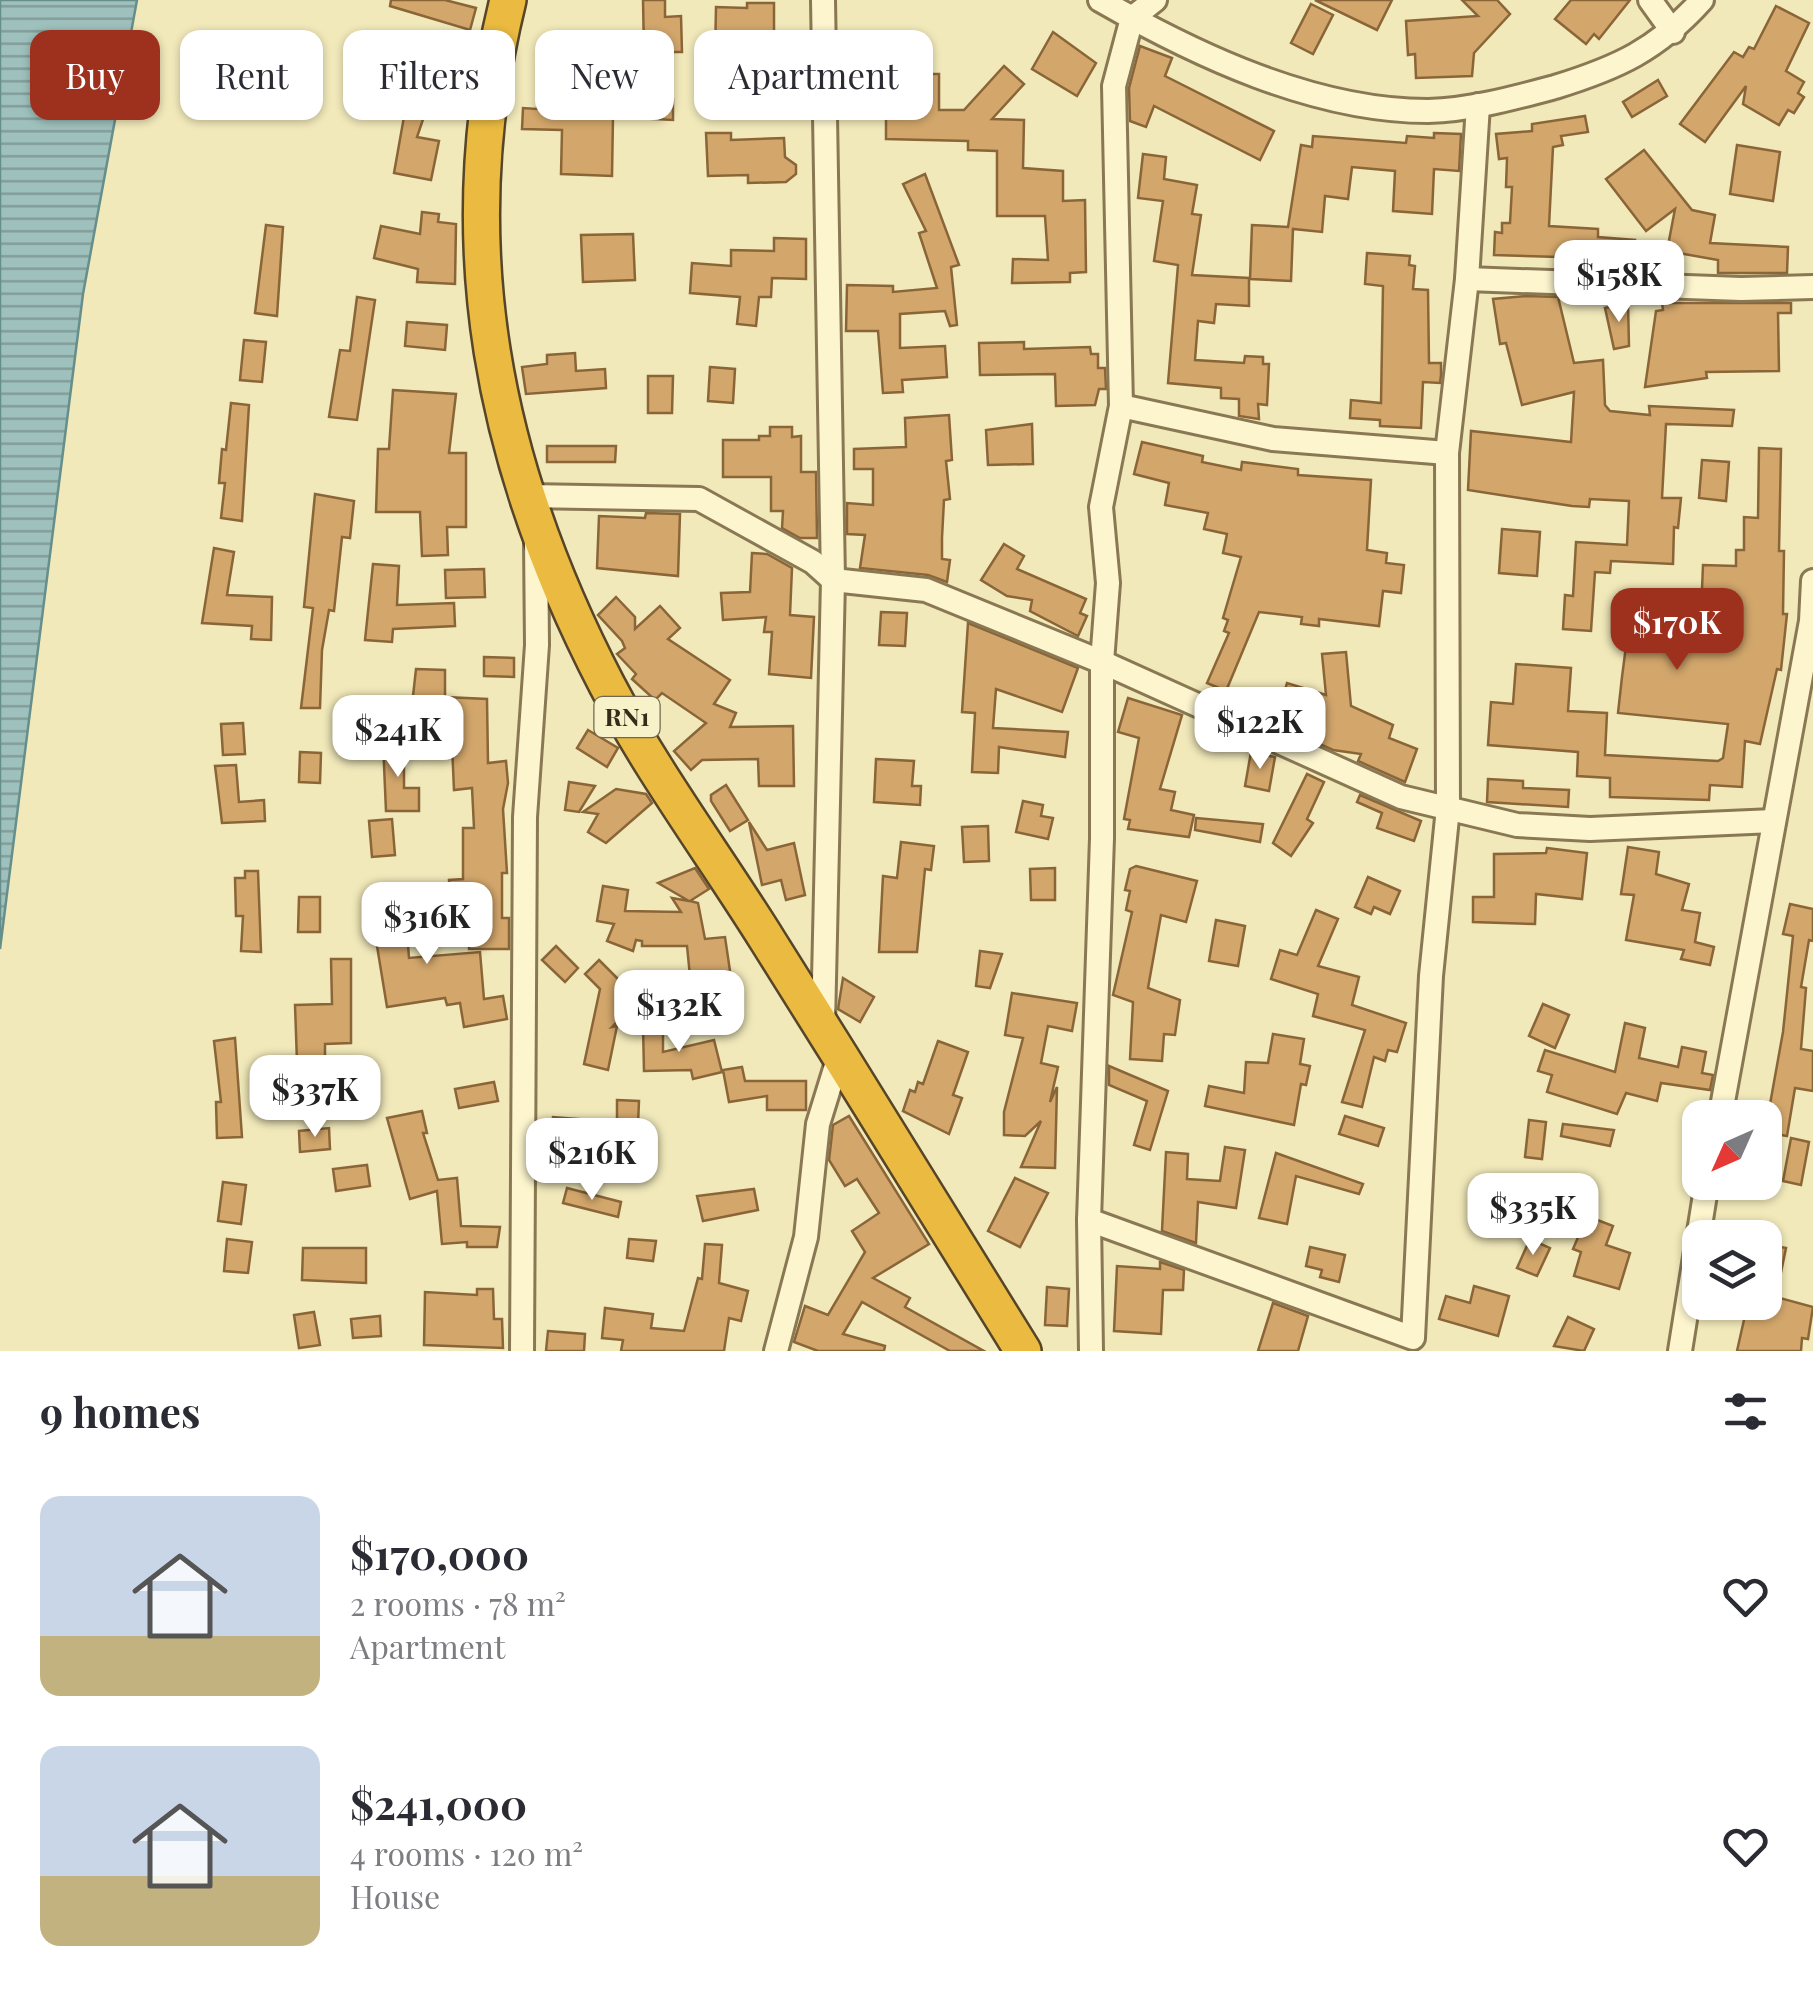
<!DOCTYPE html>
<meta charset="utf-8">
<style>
:root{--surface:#fff;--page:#f7f7f7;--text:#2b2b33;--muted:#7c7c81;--accent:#9d311e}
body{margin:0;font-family:"Playfair Display",serif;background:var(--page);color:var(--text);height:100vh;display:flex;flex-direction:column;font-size:38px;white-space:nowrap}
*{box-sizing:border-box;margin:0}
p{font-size:32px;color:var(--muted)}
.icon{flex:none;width:55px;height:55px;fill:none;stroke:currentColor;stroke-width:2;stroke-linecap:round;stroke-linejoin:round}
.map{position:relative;height:1351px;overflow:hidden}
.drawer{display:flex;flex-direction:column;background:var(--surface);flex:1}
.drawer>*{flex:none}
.top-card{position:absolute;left:30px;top:30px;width:1000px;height:90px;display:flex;gap:20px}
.needle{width:65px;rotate:225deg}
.tools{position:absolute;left:1682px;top:1100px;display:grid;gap:20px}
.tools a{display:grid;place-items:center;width:100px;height:100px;border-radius:20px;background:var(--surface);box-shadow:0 2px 8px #0004;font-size:50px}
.price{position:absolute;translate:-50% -85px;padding:0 22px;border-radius:20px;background:#fff;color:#222;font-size:32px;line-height:65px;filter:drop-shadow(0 2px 5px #0008)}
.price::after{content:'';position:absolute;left:50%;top:60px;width:30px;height:22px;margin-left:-15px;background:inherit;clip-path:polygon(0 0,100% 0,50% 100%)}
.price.on{background:var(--accent);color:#fff}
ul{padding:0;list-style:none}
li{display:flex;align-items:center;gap:30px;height:250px;padding:0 40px}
li span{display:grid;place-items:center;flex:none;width:280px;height:200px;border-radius:20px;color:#555}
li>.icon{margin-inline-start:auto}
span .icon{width:120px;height:120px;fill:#fffc;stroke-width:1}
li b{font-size:42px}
h2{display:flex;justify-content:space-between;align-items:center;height:120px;padding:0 40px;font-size:42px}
.tag{padding:0 35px;border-radius:20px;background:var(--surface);box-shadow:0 2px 8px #0004;font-size:35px;line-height:90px}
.tag.on{background:var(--accent);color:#fff}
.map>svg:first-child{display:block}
.water{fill:url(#water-rules);stroke:#668f8b;stroke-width:2.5}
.building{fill:#d3a76c;stroke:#8a6537;stroke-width:2.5}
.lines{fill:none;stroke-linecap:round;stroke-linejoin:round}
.minor-casing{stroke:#897853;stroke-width:28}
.highway-casing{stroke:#564528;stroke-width:40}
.minor{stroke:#fcf5ce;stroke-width:22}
.highway{stroke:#eaba41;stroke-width:35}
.labels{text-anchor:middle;stroke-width:10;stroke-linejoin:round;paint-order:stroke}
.shield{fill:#f8f2ca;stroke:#71674f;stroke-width:2.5}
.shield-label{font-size:25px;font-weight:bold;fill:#372c1a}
</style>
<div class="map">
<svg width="1813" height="1351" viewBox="0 0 1813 1351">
<defs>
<pattern id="water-rules" width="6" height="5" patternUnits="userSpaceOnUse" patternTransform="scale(2.5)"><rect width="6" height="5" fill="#9fc1bd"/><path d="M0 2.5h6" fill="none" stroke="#829d99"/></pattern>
</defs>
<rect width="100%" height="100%" fill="#f1e9ba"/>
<polygon class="water" points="0,0 137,0 83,294 0,949"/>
<g class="building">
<polygon points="391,0 445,0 476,8 470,30 390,6"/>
<polygon points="643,0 665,0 665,17 681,16 682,52 644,52"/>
<polygon points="1315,0 1392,0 1377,30"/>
<polygon points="1462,0 1497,0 1510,14 1474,53 1472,76 1416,78 1415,54 1408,55 1406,21 1478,16"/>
<polygon points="1571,0 1630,0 1599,39 1594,34 1586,44 1555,19"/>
<polygon points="747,3 774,3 774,42 793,43 793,58 798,58 798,104 748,103 748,89 724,87 726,57 715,57 716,7 747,8"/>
<polygon points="1311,4 1333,15 1313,54 1291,43"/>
<polygon points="1776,6 1809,23 1786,71 1804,82 1798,93 1804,97 1794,113 1788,110 1779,125 1743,104 1746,86 1705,142 1680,124 1734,52 1743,57 1749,47 1754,49"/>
<polygon points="1053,32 1096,63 1077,96 1032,69"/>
<polygon points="1140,46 1172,58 1165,76 1274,131 1260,160 1154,106 1146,127 1130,121 1129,88"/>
<polygon points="1004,66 1024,84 992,119 1024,120 1023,168 1063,171 1063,201 1085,200 1086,272 1070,273 1070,282 1012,283 1013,259 1048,260 1045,216 997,216 997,151 968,150 968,141 886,139 886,74 939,74 939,110 964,110"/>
<polygon points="564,68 615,72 614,97 673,99 673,120 613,117 612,176 561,174 562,130 522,129 523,108 537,109 538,94 563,95"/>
<polygon points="417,78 435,84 417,137 439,141 431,180 394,173 405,111"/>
<polygon points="1658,80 1667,96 1632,117 1623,102"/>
<polygon points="1585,116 1588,132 1561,136 1563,145 1553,147 1549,226 1598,229 1598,237 1635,240 1631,270 1558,267 1559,257 1494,255 1495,232 1502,233 1502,223 1510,223 1512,187 1506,187 1507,158 1499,159 1496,134 1532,131 1532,124"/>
<polygon points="706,133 731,133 731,140 784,138 785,157 796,165 796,174 786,182 748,183 748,175 708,176"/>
<polygon points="1434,133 1461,134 1459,171 1434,169 1432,214 1393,211 1395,171 1352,167 1348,199 1325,196 1322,232 1293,229 1291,281 1250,279 1252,225 1288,227 1301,145 1312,147 1313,136 1406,143 1407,136 1434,138"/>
<polygon points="1737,145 1780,152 1773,201 1730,194"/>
<polygon points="1644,150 1692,210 1715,215 1710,243 1788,247 1787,273 1718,273 1718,260 1667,251 1675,209 1646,231 1606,179"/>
<polygon points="1143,154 1166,157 1164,179 1197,185 1192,214 1201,215 1192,275 1249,278 1249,306 1216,304 1214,323 1198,321 1195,360 1244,363 1245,356 1263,357 1263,364 1269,364 1267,405 1258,404 1259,419 1239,416 1239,399 1221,398 1221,388 1168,383 1178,265 1154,261 1163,201 1138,198"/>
<polygon points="925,174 959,265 951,267 957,325 950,326 945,311 900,314 900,348 945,346 947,377 902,380 903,392 883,393 878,331 846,331 847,285 893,286 893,292 937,288 919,233 926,231 903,184"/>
<polygon points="422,212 439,214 438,222 456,224 455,284 417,282 418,269 374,258 381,226 420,234"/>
<polygon points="266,225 283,227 277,316 255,313"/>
<polygon points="633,234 635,280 583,282 581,235"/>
<polygon points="774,238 806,239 806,279 772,278 771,297 759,297 756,326 737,324 740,297 690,293 692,263 731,266 731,250 774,251"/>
<polygon points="1367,253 1410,256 1409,265 1415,266 1413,289 1428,290 1429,363 1441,363 1441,375 1440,383 1423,382 1421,428 1380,426 1380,420 1350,418 1351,400 1381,403 1383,286 1365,284"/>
<polygon points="1527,296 1558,297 1574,363 1603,360 1605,405 1610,411 1650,415 1649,406 1734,410 1732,426 1666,424 1662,498 1681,498 1678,528 1674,527 1673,564 1611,561 1610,573 1595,572 1591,631 1563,629 1565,595 1573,596 1576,542 1627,545 1629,501 1590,499 1589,507 1572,506 1468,490 1471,431 1571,442 1574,392 1522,405 1506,343 1500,344 1493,299"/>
<polygon points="357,297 375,300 357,420 329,417 340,350 350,351"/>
<polygon points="1628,303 1629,346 1614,349 1605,308"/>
<polygon points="1662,303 1791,303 1791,313 1778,313 1779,371 1706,372 1707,378 1645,387 1656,311 1663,310"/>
<polygon points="407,322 447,325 445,350 405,346"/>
<polygon points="244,340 266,342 262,382 240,380"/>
<polygon points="1024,342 1024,349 1090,347 1091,354 1098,354 1098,368 1105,368 1106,389 1099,389 1095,405 1056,406 1055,374 980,375 979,343"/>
<polygon points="575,353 576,371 605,369 606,388 526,394 522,367 547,364 547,355"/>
<polygon points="710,367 735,369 733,403 708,401"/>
<polygon points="648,376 673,376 672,413 648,413"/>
<polygon points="393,390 456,394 449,453 466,453 466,527 447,527 448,555 422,556 420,512 376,512 378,449 389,449"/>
<polygon points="231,403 249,405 242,521 221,518 225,483 219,483 222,449 226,450"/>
<polygon points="949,415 952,460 946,461 950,499 944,500 942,538 942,559 950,560 947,582 928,575 860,568 865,535 847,534 847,503 873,505 873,469 854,469 854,449 906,447 905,418"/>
<polygon points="1032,424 1033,464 988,465 986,430"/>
<polygon points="770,427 792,427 792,437 801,436 801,472 816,472 817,538 800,538 782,528 783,511 771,511 771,477 723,477 723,440 759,440 759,436 770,436"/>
<polygon points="1142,442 1203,456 1202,462 1241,470 1242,462 1298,469 1298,475 1371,480 1367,550 1387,553 1386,563 1404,565 1401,593 1383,591 1379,626 1319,619 1319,626 1301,624 1302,617 1259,612 1226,691 1207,683 1229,633 1224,631 1228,620 1223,618 1241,557 1223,553 1227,534 1204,529 1208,513 1165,505 1169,483 1134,474"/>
<polygon points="547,446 616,446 615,462 547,462"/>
<polygon points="1759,448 1781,449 1779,551 1784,551 1783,614 1787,614 1781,670 1777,669 1760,744 1745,741 1742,787 1710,785 1709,800 1610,797 1610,778 1577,776 1578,752 1488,745 1491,702 1513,704 1516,664 1571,668 1568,711 1607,713 1605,755 1718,761 1723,758 1728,724 1618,713 1622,677 1632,600 1670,605 1667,632 1700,637 1703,565 1736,566 1736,550 1744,550 1744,517 1758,518"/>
<polygon points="1702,460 1729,462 1726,501 1699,498"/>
<polygon points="315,494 354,501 350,538 342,537 334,611 329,610 322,650 320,708 301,708 313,608 304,607"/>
<polygon points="646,513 680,514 678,576 597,568 599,516 645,518"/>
<polygon points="1502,529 1540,532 1537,576 1499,573"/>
<polygon points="1004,544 1024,556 1017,569 1086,599 1080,613 1087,616 1078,636 1030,611 1032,600 1007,596 981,580"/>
<polygon points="214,548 234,552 227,595 272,597 271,640 251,639 252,626 202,623"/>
<polygon points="752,553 767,554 792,568 790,615 814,617 811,678 769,674 772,632 764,632 766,617 723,620 721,593 750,592"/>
<polygon points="373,564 399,566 397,605 454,603 455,626 393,629 392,642 365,640"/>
<polygon points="484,569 485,597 446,598 445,570"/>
<polygon points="616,597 635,617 635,629 660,606 680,628 668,639 730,680 714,704 736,713 730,727 793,726 794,786 759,786 758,759 702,760 691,770 674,751 706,723 662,693 655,700 632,679 636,674 617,654 625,648 622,641 598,615"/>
<polygon points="881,612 907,613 905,646 879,645"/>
<polygon points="968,623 1078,668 1062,712 996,689 993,728 1068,732 1065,757 999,747 998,773 972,772 975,713 962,712"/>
<polygon points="1346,652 1351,706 1393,725 1389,738 1417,749 1405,782 1358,761 1361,754 1333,750 1275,724 1287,683 1326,695 1322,654"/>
<polygon points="484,657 514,658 514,677 484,676"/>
<polygon points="416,669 445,670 445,697 487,699 488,763 506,761 508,783 503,809 507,873 502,873 502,918 509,918 509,949 469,949 469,905 451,906 449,880 463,879 463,828 474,828 472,788 454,790 451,723 410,723"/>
<polygon points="1128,698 1182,715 1160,789 1175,792 1171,810 1194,815 1189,837 1128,829 1130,820 1124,819 1139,738 1118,732"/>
<polygon points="243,723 245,754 223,755 221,724"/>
<polygon points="588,730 618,748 607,767 577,748"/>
<polygon points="383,742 404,742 404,788 419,788 419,811 386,811"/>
<polygon points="300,752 321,753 320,783 299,782"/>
<polygon points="1251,752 1275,757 1269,791 1245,786"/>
<polygon points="876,759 914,761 912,786 921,786 920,805 874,802"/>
<polygon points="236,765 239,802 264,800 265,821 222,823 215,766"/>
<polygon points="1307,774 1324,782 1307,819 1313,823 1291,856 1273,843"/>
<polygon points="1488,779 1523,781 1523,788 1569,790 1568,807 1487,802"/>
<polygon points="569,782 595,786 579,812 565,810"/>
<polygon points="726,785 748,820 730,831 711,801 711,795"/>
<polygon points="616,789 646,794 652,803 606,843 588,832 598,814 583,812"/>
<polygon points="1360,795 1421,821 1414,841 1377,828 1382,813 1357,802"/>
<polygon points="1023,801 1043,805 1041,816 1053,818 1048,839 1016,832"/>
<polygon points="1196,818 1263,824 1260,842 1195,830"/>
<polygon points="392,819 395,855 372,857 369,821"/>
<polygon points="749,822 767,850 794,843 805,895 786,900 781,880 762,885"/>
<polygon points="988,826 989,861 964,862 962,827"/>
<polygon points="901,842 934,846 931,870 925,869 917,952 879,952 883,876 897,878"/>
<polygon points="1628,847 1659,852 1656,874 1689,884 1682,910 1700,913 1695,942 1714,947 1710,965 1681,959 1684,950 1626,940 1634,895 1621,894"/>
<polygon points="1547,848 1587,853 1582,899 1536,894 1535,924 1473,922 1473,897 1494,897 1494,854 1546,853"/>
<polygon points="1136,866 1197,881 1186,922 1161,915 1148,988 1180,1000 1175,1035 1164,1034 1162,1061 1130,1059 1133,1002 1113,995 1132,912 1126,910 1130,891 1125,890 1130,869"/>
<polygon points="695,868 709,889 690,901 698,903 705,939 725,937 730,971 690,976 687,946 642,946 642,941 636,940 633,951 607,941 614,924 597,921 603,886 628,890 625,911 681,912 672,898 689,901 658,883"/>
<polygon points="1055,868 1055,900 1031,900 1030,869"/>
<polygon points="245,871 258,871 261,952 241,951 243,916 236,916 235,878 245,878"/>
<polygon points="1368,877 1400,891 1390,914 1374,907 1371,914 1355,907"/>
<polygon points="404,889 409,958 480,952 484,999 503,996 507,1019 464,1027 460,1003 447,1005 445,998 387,1007 368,891"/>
<polygon points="299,897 320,897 320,932 298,932"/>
<polygon points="1790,904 1813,909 1813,941 1809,940 1801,987 1806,988 1801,1049 1813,1051 1813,1091 1795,1088 1787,1136 1765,1132 1783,1032 1793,936 1783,934"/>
<polygon points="1316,910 1338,919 1318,966 1359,977 1352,1005 1406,1023 1397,1052 1388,1050 1385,1061 1374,1057 1362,1107 1342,1102 1365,1030 1313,1016 1318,994 1271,979 1280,950 1297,955"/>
<polygon points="1216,920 1245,926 1238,966 1209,961"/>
<polygon points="556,946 578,968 565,982 542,960"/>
<polygon points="980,951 1002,954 990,988 976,986"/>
<polygon points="331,959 351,959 351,1043 325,1044 325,1062 297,1062 295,1005 332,1004"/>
<polygon points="599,960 626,987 618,1021 612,1027 617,1026 608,1070 584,1064 600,989 585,974"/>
<polygon points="843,978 874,997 860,1022 838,1009"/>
<polygon points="1012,993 1077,1003 1072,1031 1048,1026 1041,1063 1058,1067 1050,1102 1057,1087 1055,1168 1021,1167 1041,1121 1025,1136 1004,1135 1004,1112 1023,1038 1005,1035"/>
<polygon points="1543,1004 1569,1015 1555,1048 1529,1036"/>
<polygon points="1625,1023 1645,1028 1639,1058 1678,1067 1682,1047 1706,1052 1702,1073 1713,1075 1710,1090 1661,1083 1657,1101 1626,1093 1617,1114 1547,1092 1552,1075 1538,1071 1545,1050 1615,1072"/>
<polygon points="643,1026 663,1026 663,1052 714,1040 722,1072 693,1079 691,1070 644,1071"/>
<polygon points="1273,1034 1304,1039 1300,1064 1310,1066 1306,1085 1301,1084 1294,1125 1205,1106 1209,1086 1244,1093 1246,1062 1268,1063"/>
<polygon points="235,1038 242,1137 217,1138 216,1102 221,1102 214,1041"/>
<polygon points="938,1041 968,1052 953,1095 962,1098 949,1134 903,1111 910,1090 915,1092 918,1082 923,1084"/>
<polygon points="1109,1066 1168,1091 1150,1150 1134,1145 1147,1101 1109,1085"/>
<polygon points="742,1067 745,1081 806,1081 806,1110 767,1110 767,1096 729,1102 723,1070"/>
<polygon points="494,1082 498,1101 459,1108 455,1089"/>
<polygon points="617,1100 639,1101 637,1149 642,1169 612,1172 609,1146 551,1141 553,1117 617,1122"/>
<polygon points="422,1111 427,1133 423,1133 438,1180 457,1178 461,1226 500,1227 497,1247 467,1247 467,1242 442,1244 437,1191 410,1199 387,1118"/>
<polygon points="849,1116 929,1244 873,1278 910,1298 905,1307 984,1351 950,1351 862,1302 843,1334 885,1346 884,1351 818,1351 794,1342 805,1306 828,1315 865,1252 852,1231 879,1213 857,1179 845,1186 829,1160 833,1125"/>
<polygon points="1345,1116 1384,1128 1378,1146 1339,1134"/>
<polygon points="1529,1120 1546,1122 1542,1159 1525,1157"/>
<polygon points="1563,1124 1614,1130 1610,1146 1561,1136"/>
<polygon points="329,1128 330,1149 300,1152 299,1131"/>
<polygon points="1791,1138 1809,1142 1801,1185 1783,1181"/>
<polygon points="1225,1147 1245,1150 1236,1208 1198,1202 1196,1243 1162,1231 1166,1152 1188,1154 1187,1179 1220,1181"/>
<polygon points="1276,1153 1363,1184 1359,1194 1296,1176 1287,1224 1259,1218"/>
<polygon points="367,1165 370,1186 336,1191 333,1169"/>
<polygon points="1015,1178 1048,1193 1020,1247 988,1231"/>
<polygon points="1537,1180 1559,1182 1557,1212 1535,1211"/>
<polygon points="223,1182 246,1185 241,1224 218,1221"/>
<polygon points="567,1188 621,1202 618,1217 563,1203"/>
<polygon points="754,1189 758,1210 703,1221 697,1196"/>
<polygon points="1587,1216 1613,1226 1606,1245 1630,1253 1619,1289 1574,1276 1581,1252 1573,1249"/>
<polygon points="227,1239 252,1242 248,1273 224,1271"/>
<polygon points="629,1239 656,1241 653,1261 627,1258"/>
<polygon points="1530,1239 1550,1248 1537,1276 1517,1268"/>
<polygon points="705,1244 722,1245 719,1283 748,1291 741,1321 729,1318 724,1351 621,1351 623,1340 602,1338 605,1308 653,1314 651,1328 684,1331 698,1278 702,1279"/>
<polygon points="1765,1244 1786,1248 1776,1297 1813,1307 1808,1339 1802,1338 1801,1351 1737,1351 1748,1302 1765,1302"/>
<polygon points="1310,1247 1345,1255 1339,1282 1320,1277 1322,1270 1306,1266"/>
<polygon points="303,1248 366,1248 366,1283 302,1280"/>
<polygon points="1160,1262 1184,1270 1183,1290 1163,1290 1161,1334 1114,1331 1117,1266 1160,1269"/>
<polygon points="1474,1286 1509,1296 1498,1336 1439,1319 1446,1296 1470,1303"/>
<polygon points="1047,1287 1069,1289 1067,1326 1045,1325"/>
<polygon points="477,1289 493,1289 494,1319 502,1319 503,1348 424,1345 425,1292 477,1295"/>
<polygon points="1273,1303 1308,1316 1298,1351 1258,1351"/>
<polygon points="314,1312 320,1345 299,1348 294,1315"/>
<polygon points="380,1316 381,1336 353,1338 351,1319"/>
<polygon points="1568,1317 1594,1329 1584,1351 1554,1346"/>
<polygon points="548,1331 585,1334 584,1351 546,1351"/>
</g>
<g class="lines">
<g class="minor-casing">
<g id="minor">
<polyline points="823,0 833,580 823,1024"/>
<path d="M1100 0C1196 55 1314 111 1428 111 1470 110 1514 98 1555 87 1617 68 1657 50 1702 0"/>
<polyline points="1650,0 1673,32"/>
<polyline points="1467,279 1741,289 1813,287"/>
<polyline points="1121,406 1273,439 1447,453"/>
<polyline points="528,496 699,499 813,562 833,580 926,590 1102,662 1401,797 1517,825 1590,829 1774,821"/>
<polyline points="1720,1118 1811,621 1813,581"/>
<polyline points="1089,1220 1413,1338 1431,976 1448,808 1447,453 1467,279 1478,105"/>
<polyline points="522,1351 525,817 537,645 536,541"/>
<polyline points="776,1351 806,1237 818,1124 839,1056"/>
<polyline points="1091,1351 1089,1220 1102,838 1102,662 1108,583 1101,507 1121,406 1114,86 1132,18 1155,0"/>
<polyline points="1680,1351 1707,1182"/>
</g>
</g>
<g class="highway-casing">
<path id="highway" d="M508 0C448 243 493 466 607 685 653 773 715 856 768 941 854 1077 938 1214 1023 1351"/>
</g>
<use href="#minor" class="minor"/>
<use href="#highway" class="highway"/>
</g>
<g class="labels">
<rect class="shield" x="594.5" y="697" width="65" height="40" rx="8"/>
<g class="shield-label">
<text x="627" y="726">RN1</text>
</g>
</g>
</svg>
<div class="tools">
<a><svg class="needle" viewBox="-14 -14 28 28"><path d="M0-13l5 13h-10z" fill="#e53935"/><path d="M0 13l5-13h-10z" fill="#7c7c81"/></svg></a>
<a><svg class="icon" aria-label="layers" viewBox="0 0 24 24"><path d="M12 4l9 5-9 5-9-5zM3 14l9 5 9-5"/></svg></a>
</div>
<b class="price" style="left:1619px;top:325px">$158K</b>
<b class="price on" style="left:1677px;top:673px">$170K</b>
<b class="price" style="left:1260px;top:772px">$122K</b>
<b class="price" style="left:398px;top:780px">$241K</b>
<b class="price" style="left:427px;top:967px">$316K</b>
<b class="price" style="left:679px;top:1055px">$132K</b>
<b class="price" style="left:315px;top:1140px">$337K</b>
<b class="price" style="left:592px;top:1203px">$216K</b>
<b class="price" style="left:1533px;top:1258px">$335K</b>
<div class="top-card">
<a class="tag on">Buy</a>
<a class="tag">Rent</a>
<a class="tag">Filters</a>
<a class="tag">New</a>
<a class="tag">Apartment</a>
</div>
</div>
<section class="drawer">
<h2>9 homes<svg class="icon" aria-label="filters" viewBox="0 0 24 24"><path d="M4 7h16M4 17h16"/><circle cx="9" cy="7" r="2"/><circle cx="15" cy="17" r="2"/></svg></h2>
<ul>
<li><span style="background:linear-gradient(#c9d6e8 70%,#c2b280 0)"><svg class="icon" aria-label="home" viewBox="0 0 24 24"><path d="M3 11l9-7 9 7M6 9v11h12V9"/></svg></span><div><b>$170,000</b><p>2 rooms · 78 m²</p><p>Apartment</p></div><svg class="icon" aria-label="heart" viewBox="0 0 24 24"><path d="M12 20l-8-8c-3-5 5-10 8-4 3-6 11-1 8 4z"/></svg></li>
<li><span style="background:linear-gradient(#c9d6e8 65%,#c2b280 0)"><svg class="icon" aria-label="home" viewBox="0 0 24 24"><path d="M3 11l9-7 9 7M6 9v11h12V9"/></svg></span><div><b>$241,000</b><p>4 rooms · 120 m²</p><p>House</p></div><svg class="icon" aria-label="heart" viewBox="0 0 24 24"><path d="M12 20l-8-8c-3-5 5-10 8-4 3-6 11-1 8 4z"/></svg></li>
</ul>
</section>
